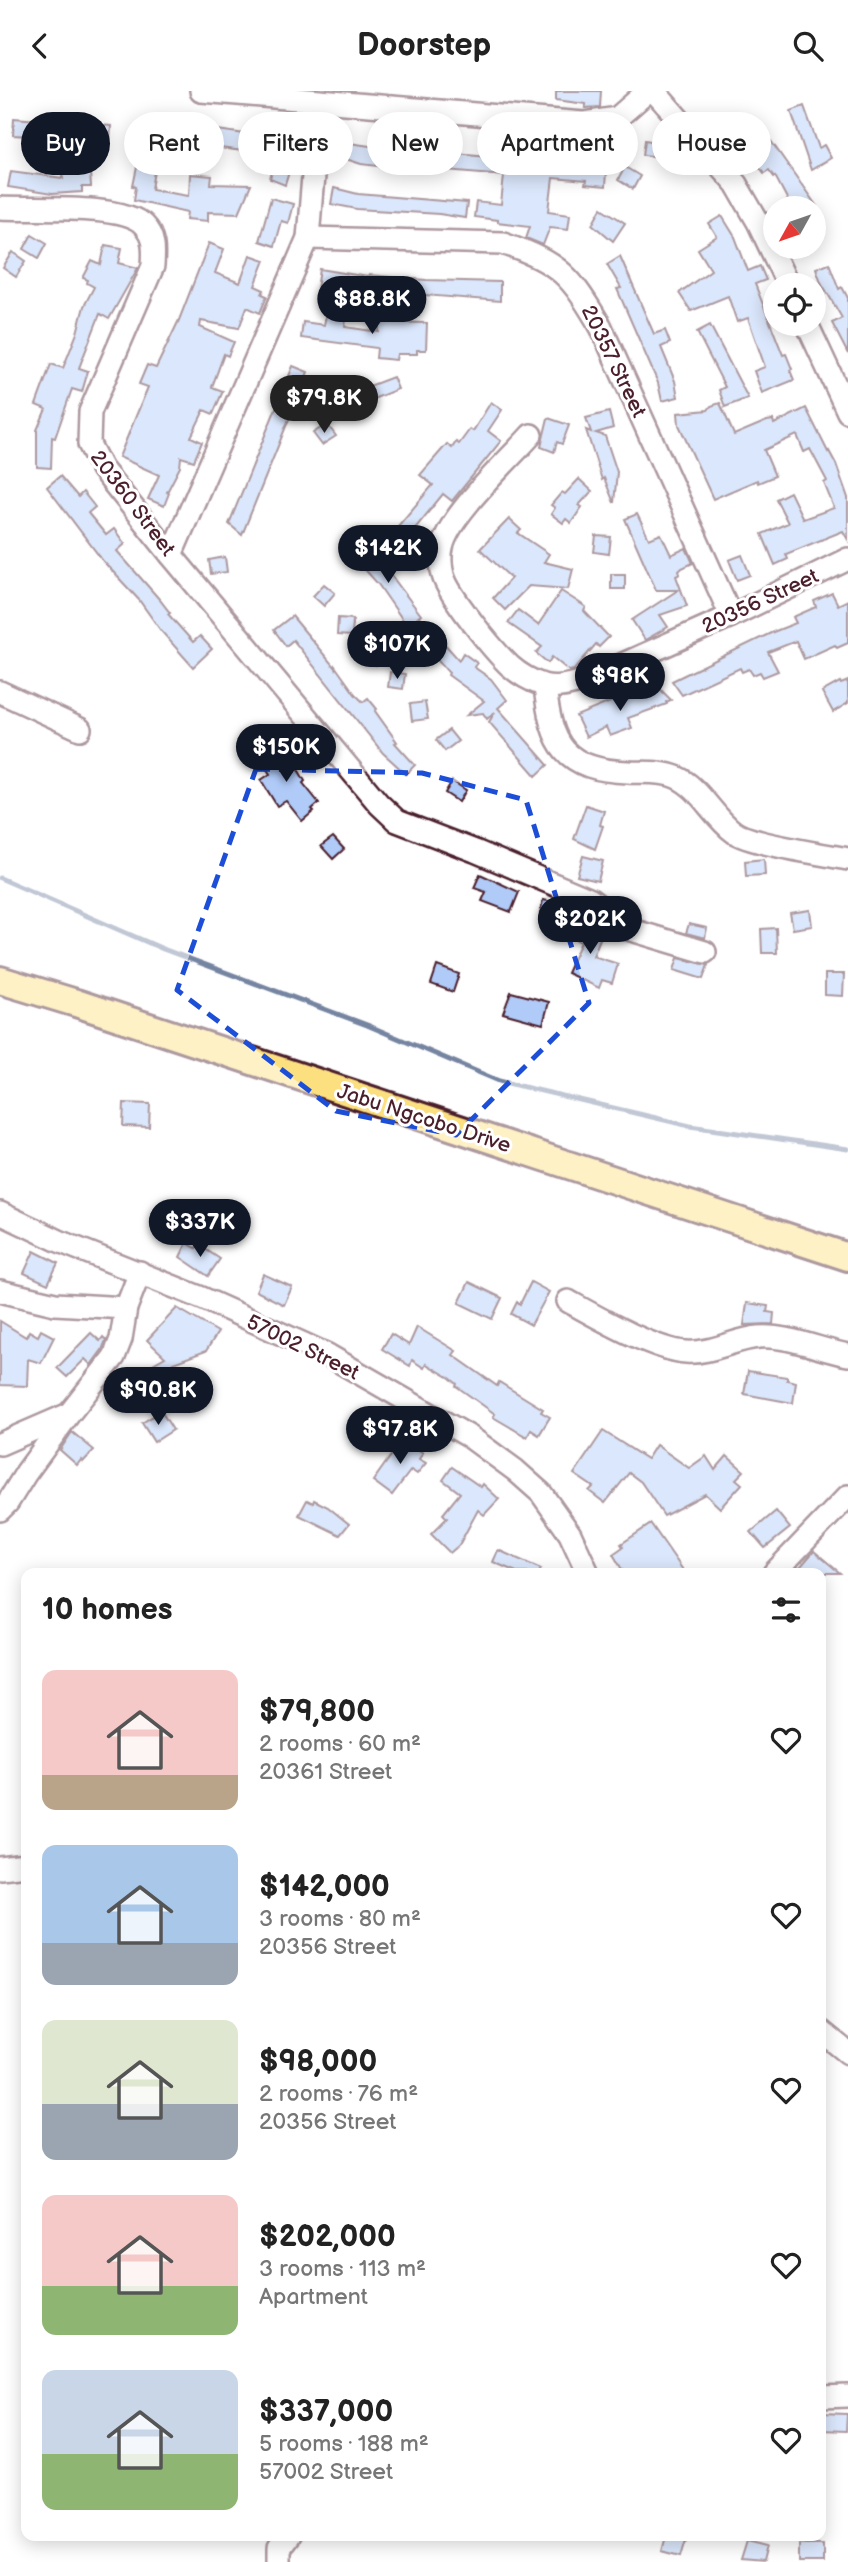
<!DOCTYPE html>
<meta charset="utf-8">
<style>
:root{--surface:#fff;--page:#f6f6f6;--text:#222;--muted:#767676;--accent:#111827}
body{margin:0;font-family:"Balsamiq Sans",sans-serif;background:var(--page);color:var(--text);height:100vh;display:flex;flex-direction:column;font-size:26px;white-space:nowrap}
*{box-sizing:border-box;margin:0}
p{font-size:23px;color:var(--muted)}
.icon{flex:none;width:38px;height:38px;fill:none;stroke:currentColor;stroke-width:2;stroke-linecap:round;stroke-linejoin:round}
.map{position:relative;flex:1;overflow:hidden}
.sheet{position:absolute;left:21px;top:1477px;width:805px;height:973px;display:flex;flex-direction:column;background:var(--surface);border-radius:14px;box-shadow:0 4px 18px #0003}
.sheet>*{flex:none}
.guide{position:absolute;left:21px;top:21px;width:807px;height:63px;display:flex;gap:14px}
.needle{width:46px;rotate:230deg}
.controls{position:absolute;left:763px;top:105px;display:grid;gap:14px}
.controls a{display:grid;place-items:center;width:63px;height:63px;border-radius:50%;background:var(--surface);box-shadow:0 4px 18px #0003;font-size:35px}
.price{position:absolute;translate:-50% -60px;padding:0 16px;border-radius:24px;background:var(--accent);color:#fff;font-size:23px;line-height:46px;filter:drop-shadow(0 2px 4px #0008)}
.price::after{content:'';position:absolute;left:50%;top:42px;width:21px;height:16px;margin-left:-10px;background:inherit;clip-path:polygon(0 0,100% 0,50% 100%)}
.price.on{background:#222;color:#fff}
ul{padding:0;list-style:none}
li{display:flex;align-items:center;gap:21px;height:175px;padding:0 21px}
li span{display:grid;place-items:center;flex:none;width:196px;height:140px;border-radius:14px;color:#555}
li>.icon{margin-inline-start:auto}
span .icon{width:84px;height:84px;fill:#fffc;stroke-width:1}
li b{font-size:30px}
h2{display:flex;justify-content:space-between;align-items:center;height:84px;padding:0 21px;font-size:30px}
.tag{padding:0 24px;border-radius:32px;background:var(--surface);box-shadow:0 4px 18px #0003;font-size:24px;line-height:63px}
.tag.on{background:var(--accent);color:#fff}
header{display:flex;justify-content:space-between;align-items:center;height:91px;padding:0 21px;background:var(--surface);font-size:32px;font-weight:600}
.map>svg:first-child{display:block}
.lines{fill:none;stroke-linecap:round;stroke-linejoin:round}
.stream{stroke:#7584a1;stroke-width:5}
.building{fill:#b0cbf8;stroke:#4a1f2b;stroke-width:2}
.minor-casing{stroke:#4a1f2b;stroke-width:26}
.major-casing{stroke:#4a1f2b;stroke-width:32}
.minor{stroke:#fff;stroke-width:21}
.major{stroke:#fce080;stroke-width:26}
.marked{fill:none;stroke:#1d4ed8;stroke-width:5;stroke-dasharray:14 9;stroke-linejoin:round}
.labels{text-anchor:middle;stroke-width:6;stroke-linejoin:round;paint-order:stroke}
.street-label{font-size:21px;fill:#4a1f2b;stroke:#fff}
</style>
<header><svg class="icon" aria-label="back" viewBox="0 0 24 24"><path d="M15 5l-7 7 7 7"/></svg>Doorstep<svg class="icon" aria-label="search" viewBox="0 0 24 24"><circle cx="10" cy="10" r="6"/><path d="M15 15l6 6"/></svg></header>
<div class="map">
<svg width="848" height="2471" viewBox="0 0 848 2471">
<rect width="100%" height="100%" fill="#fff"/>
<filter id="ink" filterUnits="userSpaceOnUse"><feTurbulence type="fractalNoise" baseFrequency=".0143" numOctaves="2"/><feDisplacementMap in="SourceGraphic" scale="14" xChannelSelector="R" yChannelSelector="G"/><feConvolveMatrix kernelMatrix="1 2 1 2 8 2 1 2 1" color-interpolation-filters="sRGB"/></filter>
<g filter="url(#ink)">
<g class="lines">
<polyline class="stream" points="0,787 163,858 367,934 499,990 690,1035 848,1058"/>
</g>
<g class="building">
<polygon points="556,0 601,0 600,16 585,17 586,13 556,9"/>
<polygon points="804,15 819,57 824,54 831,67 811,79 791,20"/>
<polygon points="14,27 111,35 110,50 85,48 83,82 90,81 91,96 82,96 82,101 52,103 8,96 11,80 63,87 62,80 65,80 64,51 60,51 60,47 13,44"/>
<polygon points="204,37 259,45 259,42 302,53 299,69 293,68 285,94 270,88 277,63 244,55 244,60 194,54 194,56 150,55 151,38 203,40"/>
<polygon points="406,37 419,39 418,52 444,53 444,61 582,73 582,61 601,62 607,66 605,96 585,94 586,90 553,87 549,120 570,123 568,138 550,136 543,154 526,147 530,135 497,131 497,129 474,126 476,111 501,114 504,84 412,76 412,79 361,73 346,68 350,52 404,60"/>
<polygon points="645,49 662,52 660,66 643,64"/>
<polygon points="771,50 818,117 792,117 775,85 774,86 769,79 764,82 751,64"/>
<polygon points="137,76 155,80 152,98 189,104 190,83 212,85 211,93 251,94 239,122 208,121 208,130 187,128 188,121 134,109 136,96 133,95"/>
<polygon points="625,76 640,85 633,98 618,89"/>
<polygon points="334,97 358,103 467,112 465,127 439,123 357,118 331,113"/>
<polygon points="271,107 293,113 288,132 281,130 274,155 259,150"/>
<polygon points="602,117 625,132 613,150 593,133"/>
<polygon points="722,125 735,146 748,180 760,175 766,189 755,193 783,264 786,263 792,278 790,279 794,289 762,302 754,280 765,276 748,227 737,231 728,205 691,220 679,202 711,179 698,158 717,146 709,133"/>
<polygon points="32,143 47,152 39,167 24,158"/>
<polygon points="209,152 224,158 215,182 240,192 250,164 265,169 255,195 264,199 262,203 267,205 260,222 247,216 239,237 201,230 200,236 234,251 228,265 224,263 212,296 223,300 213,323 204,319 191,346 202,351 194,370 181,366 180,376 167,401 169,402 164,415 148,408 159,384 119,366 148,296 139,293 147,274 156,277 179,229"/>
<polygon points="105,154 122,157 119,172 138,177 109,228 100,223 79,277 88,280 82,301 72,298 55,347 52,346 51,377 37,376 37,339 46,318 36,314 51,273 63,277 77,242 84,215 94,196 87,192 88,189 83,187 92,170 101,174"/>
<polygon points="13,161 26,170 16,186 3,177"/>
<polygon points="620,165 654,243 665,239 670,252 661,256 675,290 678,306 662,310 658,292 617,198 621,197 607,173"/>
<polygon points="829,172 839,198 842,196 848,207 848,263 832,232 842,227 821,191 816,177"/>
<polygon points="320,178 368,186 369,184 426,189 500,191 500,210 335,197 333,208 316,205"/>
<polygon points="326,224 346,227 345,236 379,241 379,231 427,232 426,259 417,259 417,263 397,263 396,269 376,267 377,257 301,247 303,231 324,234"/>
<polygon points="710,234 748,307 725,316 719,299 725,296 697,241"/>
<polygon points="293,275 308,281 242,444 229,433"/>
<polygon points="393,286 398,298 346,319 340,306"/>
<polygon points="491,311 502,319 488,340 501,350 452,410 443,403 409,445 398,435 433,394 420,384 447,353 452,357 456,351 459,353 470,338 473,340"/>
<polygon points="720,312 734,344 767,330 773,329 774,333 806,317 828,361 829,360 836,373 848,407 848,449 843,440 786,463 788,468 775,474 762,443 788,432 776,408 790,401 803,428 834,417 824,392 827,390 810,358 804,361 797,344 764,359 775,385 758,392 757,389 713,408 679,334 678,322 708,319 711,315"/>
<polygon points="609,321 613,337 596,342 605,345 617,381 614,412 604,387 602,389 586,339 591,341 586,327"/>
<polygon points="548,327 569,334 562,353 557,351 554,361 541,356"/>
<polygon points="327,333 336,345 322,354 313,342"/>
<polygon points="60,385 78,406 83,401 95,416 88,422 106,444 114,438 125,453 117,460 160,509 170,522 168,523 193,551 200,545 212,558 193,576 161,540 139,509 103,470 47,396"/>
<polygon points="579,388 592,400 579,414 582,416 571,432 566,428 563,432 551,423 555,417 551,414 562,401 565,403"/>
<polygon points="637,423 649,448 661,443 671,464 686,457 693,472 682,477 679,480 680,483 676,485 687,515 660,524 668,536 645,549 632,529 678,499 656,499 625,428"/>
<polygon points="509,428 521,439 518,442 549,463 544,471 573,478 568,498 529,495 505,519 493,507 511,487 480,458"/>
<polygon points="596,445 611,446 609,463 594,461"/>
<polygon points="364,454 387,479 421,524 407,535 378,493 352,464"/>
<polygon points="742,464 750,484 737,489 729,469"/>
<polygon points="225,466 227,481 211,483 209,469"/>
<rect x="611" y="483" width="14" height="15"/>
<polygon points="324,493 335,502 324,515 313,505"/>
<polygon points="561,500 586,516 584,520 609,546 599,556 596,553 574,579 569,580 552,566 548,572 536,562 542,556 508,532 518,519 538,534"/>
<polygon points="832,502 838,514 848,509 848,552 837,557 835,554 804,568 796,550 768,561 778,580 763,586 760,581 753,584 749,578 742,581 740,577 682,604 672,590 773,541 796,532 793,526 816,516 814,510"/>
<polygon points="292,525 335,577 335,575 355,603 363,611 368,607 377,618 375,620 397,651 395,652 415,674 406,683 383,662 293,549 286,555 274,539"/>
<polygon points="338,527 353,528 352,545 337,544"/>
<polygon points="442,550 459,569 463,562 477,572 474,576 491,588 507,609 498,617 548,674 536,685 489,631 495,621 487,628 483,622 467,624 484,610 448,584 449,582 430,561"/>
<polygon points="367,554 381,557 376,574 363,570"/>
<polygon points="390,581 405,583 403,598 388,596"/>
<polygon points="848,590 848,612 833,621 822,601 840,591 841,593"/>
<polygon points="659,597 671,609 666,611 667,613 628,627 632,637 610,645 606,636 586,646 576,625 620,607 621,611"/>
<polygon points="425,611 428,628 412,630 410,613"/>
<polygon points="449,639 458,650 445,660 436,649"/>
<polygon points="267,650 286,680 296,675 305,690 303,692 319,712 312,718 314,720 302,730 286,710 277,715 261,689 270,683 254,659"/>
<polygon points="452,690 466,699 459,711 445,702"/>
<polygon points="586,714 604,720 600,734 603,735 595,758 574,748"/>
<polygon points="333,746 344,758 333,768 321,755"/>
<polygon points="583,765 603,770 598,790 577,785"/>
<polygon points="764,768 765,784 746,785 745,770"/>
<polygon points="480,783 519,801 511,821 482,810 486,801 474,797"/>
<polygon points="543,809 559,812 557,825 540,822"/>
<polygon points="810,819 812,835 793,838 790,822"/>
<polygon points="579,827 604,838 593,865 618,873 612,892 602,889 599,897 567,882 581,851 571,846"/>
<polygon points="689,833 707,837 705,847 686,842"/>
<polygon points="776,837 777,862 762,862 761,838"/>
<polygon points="678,867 708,874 703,888 674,879"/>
<polygon points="437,875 459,883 453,901 431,893"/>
<polygon points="825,883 844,883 843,905 825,904"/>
<polygon points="511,901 549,911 543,933 503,922"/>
<polygon points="124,1012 150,1013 149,1036 123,1035"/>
<polygon points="187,1152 196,1157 199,1154 220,1168 208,1185 180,1166"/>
<polygon points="34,1160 58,1172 48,1193 24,1182"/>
<polygon points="263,1183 292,1196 284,1214 256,1200"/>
<polygon points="469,1191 502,1207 492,1228 459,1212"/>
<polygon points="531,1191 549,1201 531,1234 511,1223 517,1211 520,1213"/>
<polygon points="747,1212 768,1215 767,1221 774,1222 773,1233 744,1234"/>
<polygon points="177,1217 218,1241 206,1260 173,1272 179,1283 162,1293 151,1274 165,1266 147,1249"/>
<polygon points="0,1230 26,1246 29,1240 38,1245 41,1239 54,1246 41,1272 28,1268 27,1295 0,1294"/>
<polygon points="417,1236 456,1260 453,1264 497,1295 499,1291 543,1318 541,1321 550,1326 539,1344 531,1339 527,1346 493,1326 495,1323 456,1295 457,1293 450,1287 426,1273 424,1277 412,1269 410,1275 382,1258 391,1243 409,1254"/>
<polygon points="91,1242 100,1250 103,1246 106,1249 102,1259 91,1274 85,1268 67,1286 57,1277"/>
<polygon points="748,1280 787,1286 787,1289 796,1291 793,1312 744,1303"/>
<polygon points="161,1320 173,1339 154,1351 142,1332"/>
<polygon points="603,1340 647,1368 656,1354 689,1377 706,1365 715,1379 727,1365 744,1380 736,1388 742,1393 720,1417 705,1403 664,1425 641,1391 629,1382 605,1412 589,1400 593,1396 574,1383"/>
<polygon points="72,1341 94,1359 83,1371 81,1369 77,1374 60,1359"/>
<polygon points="405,1345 421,1357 419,1359 423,1362 419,1368 426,1372 417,1383 411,1379 392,1404 373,1390"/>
<polygon points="452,1376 481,1396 483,1393 499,1408 484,1424 478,1419 459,1454 450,1462 431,1443 447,1427 443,1423 460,1402 443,1389"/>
<polygon points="307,1409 313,1412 314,1409 328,1416 349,1433 340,1444 299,1424"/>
<polygon points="776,1420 790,1437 765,1457 751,1441"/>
<polygon points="651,1433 685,1482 624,1482 613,1463 623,1456 621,1453"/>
<polygon points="498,1459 541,1478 539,1482 519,1482 493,1471"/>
<polygon points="814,1460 840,1482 795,1482"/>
<polygon points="821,2322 847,2323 846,2340 821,2339"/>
<polygon points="666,2445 686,2448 681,2465 662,2460"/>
<polygon points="747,2450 767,2455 763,2471 741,2469"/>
<rect x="799" y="2453" width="24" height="18"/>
</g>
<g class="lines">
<g class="minor-casing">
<g id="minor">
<polyline points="201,0 584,32 617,27 648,0"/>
<polyline points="654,0 736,93 758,131 788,194"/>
<path d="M0 117C32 119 122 112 143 134 155 146 154 159 153 175L90 321 89 353 102 378 171 464 379 713 397 730 475 760 591 809 628 838 705 861"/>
<path d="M308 147 503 152C562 173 570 184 601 236L731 525"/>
<polyline points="807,233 848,321"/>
<path d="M531 344C508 370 448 425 442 457 440 465 441 477 443 484 448 504 494 560 510 575 519 583 531 590 543 594 557 598 571 593 585 590L731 525 848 468"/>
<polyline points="171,464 308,147 319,11"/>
<path d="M545 595C551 654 564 679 628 681 644 682 662 680 676 686 700 696 713 726 734 741 748 752 826 764 848 768"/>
<polyline points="0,601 80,638"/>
<polyline points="0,1122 59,1150 202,1207 326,1263 470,1346 515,1379 541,1402 570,1443 588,1482"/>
<polyline points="0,1200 55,1213 126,1217"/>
<path d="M568 1210C597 1226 654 1259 686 1261 711 1263 734 1248 759 1246 787 1244 821 1259 848 1264"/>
<polyline points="0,1353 67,1324"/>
<polyline points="0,1419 8,1411 26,1382 69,1323 114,1266 121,1248 126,1217 140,1181"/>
<polyline points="774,1482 848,1405"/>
<polyline points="0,1777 26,1774"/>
<polyline points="821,1940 848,1962"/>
<polyline points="821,2306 848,2305"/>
<polyline points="279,2471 279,2457 288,2445"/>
</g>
</g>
<g class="major-casing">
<polyline id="major" points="0,889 76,912 848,1166"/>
</g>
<use href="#minor" class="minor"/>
<use href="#major" class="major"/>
</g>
</g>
<path d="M0 0H848V2471H0ZM256 678 422 682 526 709 589 912 456 1044 336 1020 177 899Z" fill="#fff" fill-opacity=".55" fill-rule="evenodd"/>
<path class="marked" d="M256 678 422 682 526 709 589 912 456 1044 336 1020 177 899Z"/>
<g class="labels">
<g class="street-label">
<text transform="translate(614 270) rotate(64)" y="7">20357 Street</text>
<text transform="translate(133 412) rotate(53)" y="7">20360 Street</text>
<text transform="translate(760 510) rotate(-25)" y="7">20356 Street</text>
<text transform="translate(424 1027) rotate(18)" y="7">Jabu Ngcobo Drive</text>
<text transform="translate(303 1256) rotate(26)" y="7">57002 Street</text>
</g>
</g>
</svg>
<div class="controls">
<a><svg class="needle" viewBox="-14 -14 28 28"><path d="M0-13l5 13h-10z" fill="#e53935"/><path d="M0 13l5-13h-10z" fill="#767676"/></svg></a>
<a><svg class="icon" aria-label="locate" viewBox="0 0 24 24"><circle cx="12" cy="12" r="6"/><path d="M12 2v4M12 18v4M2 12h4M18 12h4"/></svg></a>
</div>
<b class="price" style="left:372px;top:245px">$88.8K</b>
<b class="price on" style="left:324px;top:344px">$79.8K</b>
<b class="price" style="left:388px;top:494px">$142K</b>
<b class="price" style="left:397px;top:590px">$107K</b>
<b class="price" style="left:620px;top:622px">$98K</b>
<b class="price" style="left:286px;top:693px">$150K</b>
<b class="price" style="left:590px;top:865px">$202K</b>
<b class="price" style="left:200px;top:1168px">$337K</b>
<b class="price" style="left:158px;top:1336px">$90.8K</b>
<b class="price" style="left:400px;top:1375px">$97.8K</b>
<div class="guide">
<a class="tag on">Buy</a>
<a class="tag">Rent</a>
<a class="tag">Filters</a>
<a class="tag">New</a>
<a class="tag">Apartment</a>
<a class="tag">House</a>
</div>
<section class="sheet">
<h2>10 homes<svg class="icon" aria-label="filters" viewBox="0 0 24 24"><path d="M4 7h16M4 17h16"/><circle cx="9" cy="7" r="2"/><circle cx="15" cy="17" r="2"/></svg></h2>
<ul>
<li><span style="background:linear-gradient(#f6c9c9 75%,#b9a48a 0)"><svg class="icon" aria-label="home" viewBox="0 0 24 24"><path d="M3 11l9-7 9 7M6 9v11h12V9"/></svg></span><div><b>$79,800</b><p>2 rooms · 60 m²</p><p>20361 Street</p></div><svg class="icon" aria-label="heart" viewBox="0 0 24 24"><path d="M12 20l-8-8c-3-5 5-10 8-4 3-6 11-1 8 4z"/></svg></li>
<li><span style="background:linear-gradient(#a9c7e8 70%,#9aa5b1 0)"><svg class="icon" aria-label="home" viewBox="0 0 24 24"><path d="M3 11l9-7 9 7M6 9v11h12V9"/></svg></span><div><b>$142,000</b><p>3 rooms · 80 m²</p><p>20356 Street</p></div><svg class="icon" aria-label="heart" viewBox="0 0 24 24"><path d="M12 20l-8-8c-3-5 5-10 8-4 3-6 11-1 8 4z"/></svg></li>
<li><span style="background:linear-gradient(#dfe7d0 60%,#9aa5b1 0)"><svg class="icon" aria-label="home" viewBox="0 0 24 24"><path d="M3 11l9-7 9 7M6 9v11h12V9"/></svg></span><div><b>$98,000</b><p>2 rooms · 76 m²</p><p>20356 Street</p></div><svg class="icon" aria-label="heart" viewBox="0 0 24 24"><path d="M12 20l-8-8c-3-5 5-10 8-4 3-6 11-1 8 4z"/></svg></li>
<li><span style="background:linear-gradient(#f6c9c9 65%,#8fb573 0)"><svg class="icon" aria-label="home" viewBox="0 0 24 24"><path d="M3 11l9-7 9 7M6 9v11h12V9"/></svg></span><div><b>$202,000</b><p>3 rooms · 113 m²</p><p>Apartment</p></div><svg class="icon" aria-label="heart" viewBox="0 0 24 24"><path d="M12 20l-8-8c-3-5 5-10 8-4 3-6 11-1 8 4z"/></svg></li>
<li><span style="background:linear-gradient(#c9d6e8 60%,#8fb573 0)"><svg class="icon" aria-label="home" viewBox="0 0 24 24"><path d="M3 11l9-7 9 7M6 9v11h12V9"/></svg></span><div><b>$337,000</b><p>5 rooms · 188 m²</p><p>57002 Street</p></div><svg class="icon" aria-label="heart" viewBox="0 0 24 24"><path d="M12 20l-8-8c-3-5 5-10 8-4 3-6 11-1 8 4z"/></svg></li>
</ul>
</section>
</div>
